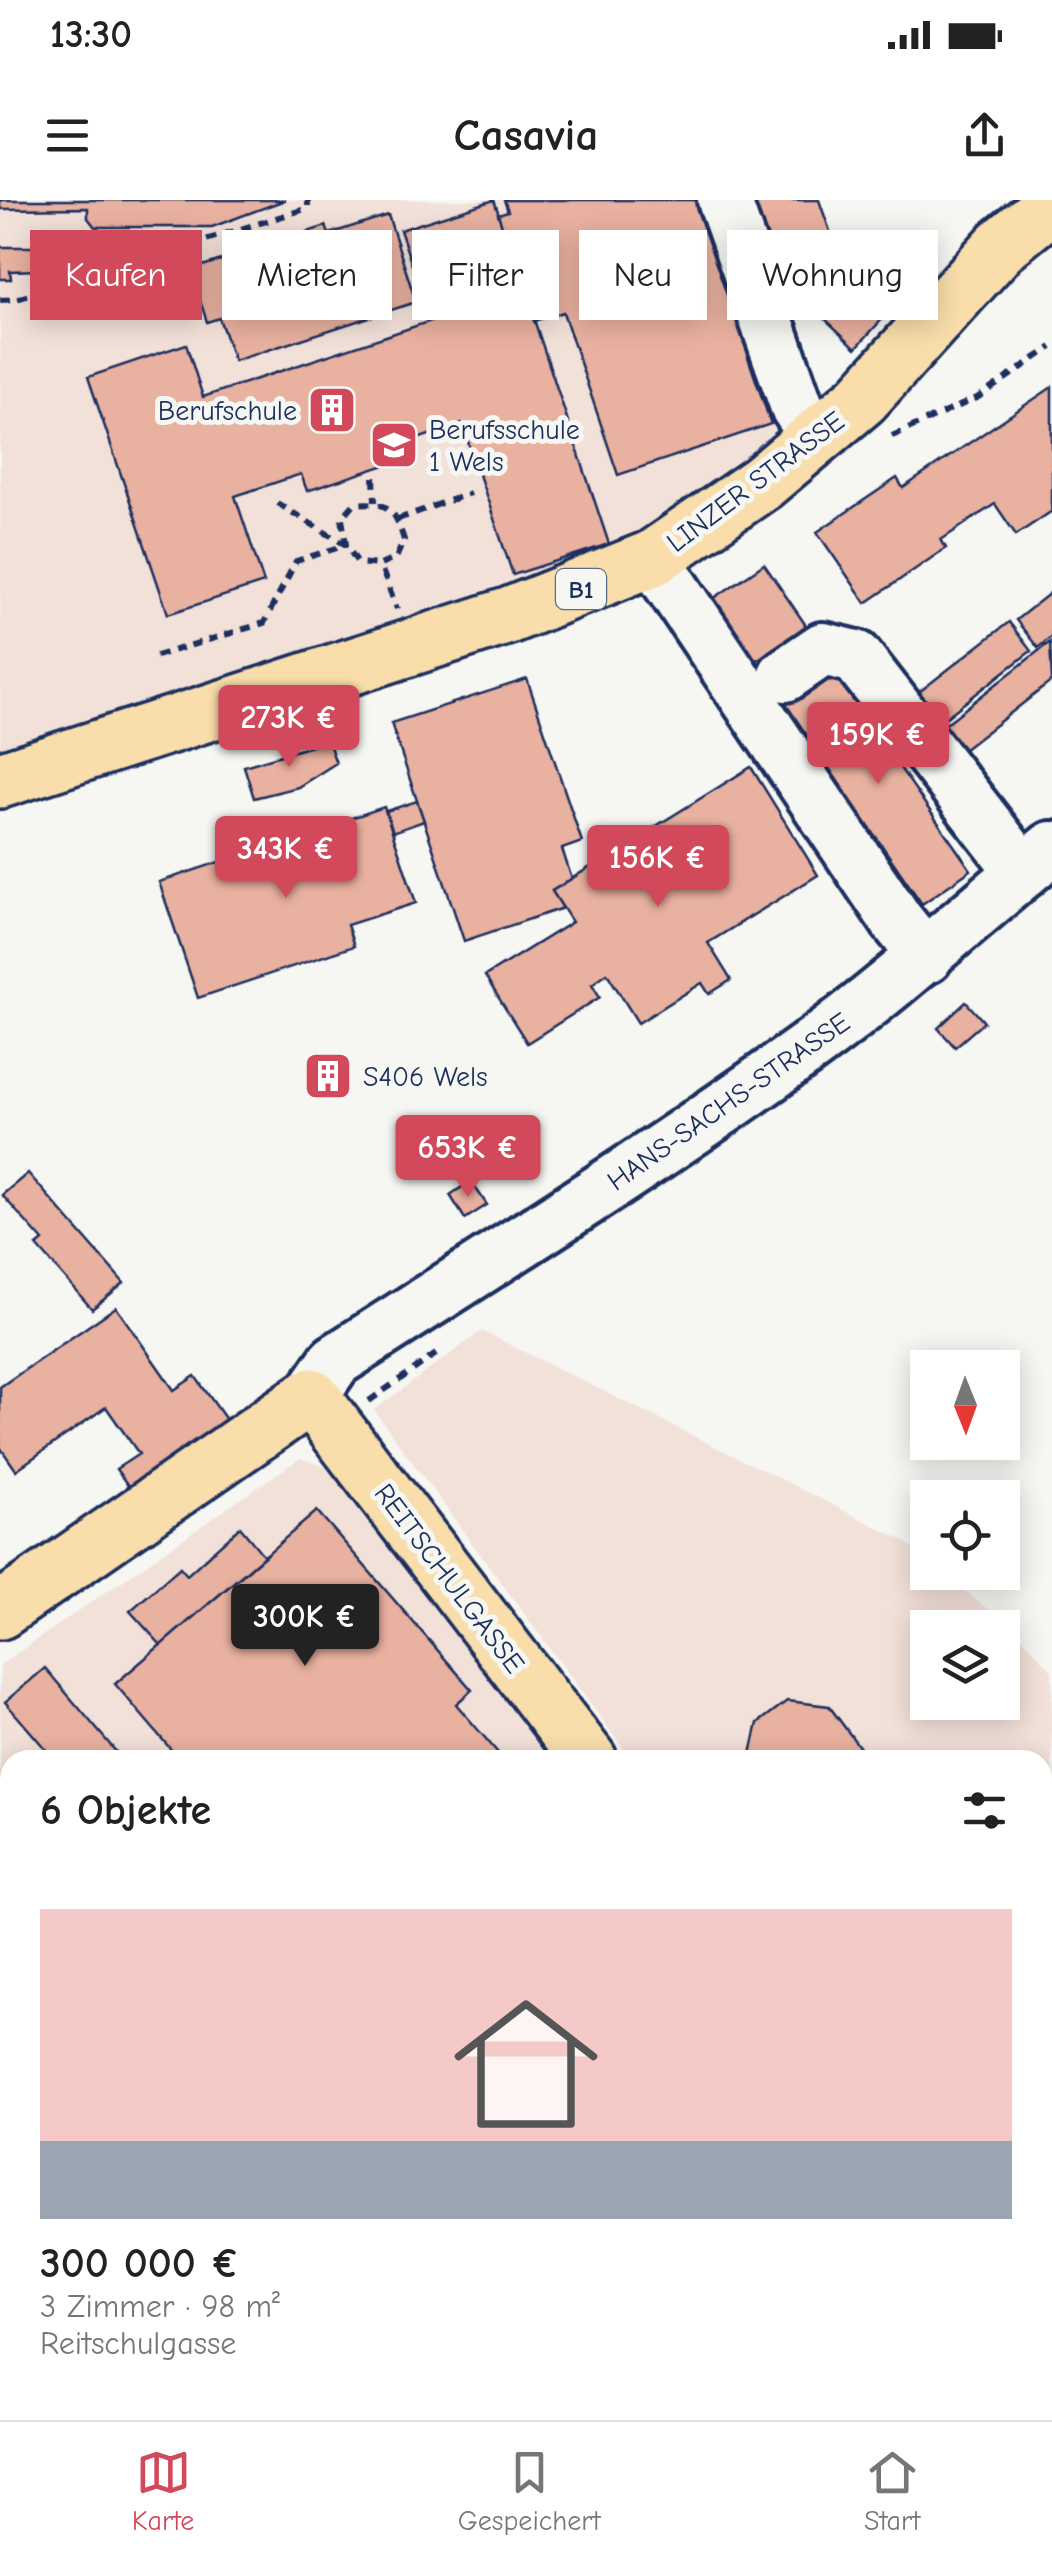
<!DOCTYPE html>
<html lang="de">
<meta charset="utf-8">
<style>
:root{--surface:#fff;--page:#f2f2f2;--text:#222;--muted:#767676;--line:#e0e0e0;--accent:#d1495b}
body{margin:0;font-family:"Comic Neue",sans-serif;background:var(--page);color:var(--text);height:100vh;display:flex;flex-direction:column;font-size:38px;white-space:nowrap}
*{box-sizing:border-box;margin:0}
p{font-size:32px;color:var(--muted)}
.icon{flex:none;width:55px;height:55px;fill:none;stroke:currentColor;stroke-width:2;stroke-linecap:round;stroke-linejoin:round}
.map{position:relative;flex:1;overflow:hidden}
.sheet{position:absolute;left:0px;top:1550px;width:1052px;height:670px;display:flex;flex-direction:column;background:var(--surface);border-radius:30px 30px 0 0;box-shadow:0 5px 25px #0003}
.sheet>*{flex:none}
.hud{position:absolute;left:30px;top:30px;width:992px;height:90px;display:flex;gap:20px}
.needle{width:65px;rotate:179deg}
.tools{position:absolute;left:910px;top:1150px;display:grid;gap:20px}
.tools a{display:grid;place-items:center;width:110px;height:110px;border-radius:0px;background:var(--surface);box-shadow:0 5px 25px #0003;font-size:50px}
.price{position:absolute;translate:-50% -85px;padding:0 22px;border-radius:10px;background:var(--accent);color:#fff;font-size:32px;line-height:65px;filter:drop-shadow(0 2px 5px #0008)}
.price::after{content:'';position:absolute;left:50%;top:60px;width:30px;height:22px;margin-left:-15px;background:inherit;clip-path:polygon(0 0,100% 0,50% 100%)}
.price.active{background:#222;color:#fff}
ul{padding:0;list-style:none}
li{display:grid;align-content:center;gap:20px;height:530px;padding:0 40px}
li+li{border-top:2px solid var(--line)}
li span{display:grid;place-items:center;height:310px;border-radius:0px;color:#555}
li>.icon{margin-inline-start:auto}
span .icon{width:180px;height:180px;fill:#fffc;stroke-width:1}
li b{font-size:42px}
h2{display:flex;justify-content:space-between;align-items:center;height:120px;padding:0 40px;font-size:42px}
.pill{padding:0 35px;border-radius:0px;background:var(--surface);box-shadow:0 5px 25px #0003;font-size:35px;line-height:90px}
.pill.active{background:var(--accent);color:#fff}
.status{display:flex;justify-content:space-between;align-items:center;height:70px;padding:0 50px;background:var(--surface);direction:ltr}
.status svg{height:28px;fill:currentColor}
header{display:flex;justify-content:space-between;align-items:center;height:130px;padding:0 40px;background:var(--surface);font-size:45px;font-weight:600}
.tabs{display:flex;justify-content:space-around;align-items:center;height:140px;border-top:2px solid var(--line);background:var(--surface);font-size:28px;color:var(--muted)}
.tabs a{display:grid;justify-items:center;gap:5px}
.tabs .active{color:var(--accent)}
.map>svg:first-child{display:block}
.built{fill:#f2e1d9;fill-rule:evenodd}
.building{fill:#e9b1a0;stroke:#1b2f5e;stroke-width:2.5}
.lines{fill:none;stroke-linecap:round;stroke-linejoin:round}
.minor-casing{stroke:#1b2f5e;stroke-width:60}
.major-casing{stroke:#1b2f5e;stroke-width:62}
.path{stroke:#1b2f5e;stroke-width:6;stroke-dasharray:10 8;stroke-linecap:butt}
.minor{stroke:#f6f6f2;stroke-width:52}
.major{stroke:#f9deab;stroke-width:55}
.labels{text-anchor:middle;stroke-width:10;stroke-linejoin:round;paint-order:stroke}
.shield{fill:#f6f6f2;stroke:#5d6b8a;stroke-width:2.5}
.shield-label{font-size:25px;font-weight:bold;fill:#1b2f5e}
.poi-label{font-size:28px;fill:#1b2f5e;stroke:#f6f6f2;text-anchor:start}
.street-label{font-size:28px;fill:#1b2f5e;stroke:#f6f6f2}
</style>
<div class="status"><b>13:30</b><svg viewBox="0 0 49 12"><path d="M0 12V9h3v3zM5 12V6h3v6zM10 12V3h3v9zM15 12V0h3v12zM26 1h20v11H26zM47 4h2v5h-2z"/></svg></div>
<header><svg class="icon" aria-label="menu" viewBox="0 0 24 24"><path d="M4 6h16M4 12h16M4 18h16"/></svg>Casavia<svg class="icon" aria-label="share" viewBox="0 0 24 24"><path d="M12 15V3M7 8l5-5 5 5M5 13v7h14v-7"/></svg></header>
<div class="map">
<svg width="1052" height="2220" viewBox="0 0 1052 2220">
<rect width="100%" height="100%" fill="#f6f6f2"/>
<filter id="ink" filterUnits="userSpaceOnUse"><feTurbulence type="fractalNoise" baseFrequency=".01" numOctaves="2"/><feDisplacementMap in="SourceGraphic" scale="20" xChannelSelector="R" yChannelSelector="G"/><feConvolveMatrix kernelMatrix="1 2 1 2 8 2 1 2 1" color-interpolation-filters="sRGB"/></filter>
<g filter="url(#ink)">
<g class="built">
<polygon points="0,0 717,0 794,219 732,272 622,345 0,550"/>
<path d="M482 1131 903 1340 927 1360 928 1372 943 1373 1021 1436 1052 1471V2134L1042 2121V1560H632L374 1210ZM928 1428H1002V1502H928Z"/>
<polygon points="300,1258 348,1275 557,1560 10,1560 10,2210 138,2210 127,2220 0,2220 0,1465"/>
<polygon points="1043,2200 1052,2212 1052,2220 199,2220 208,2210 1042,2210"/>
</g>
<g class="building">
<polygon points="0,0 285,0 212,27 95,27 88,18 88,8 0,9"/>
<polygon points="494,0 609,344 513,375 462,224 393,247 398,261 307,291 301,274 235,296 264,383 168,414 88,177 186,144 203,197 431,121 400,30"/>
<polygon points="504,0 710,0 761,153 748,157 771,224 618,275 563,112 534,121 498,14 508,11"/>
<polygon points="740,0 819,0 832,37 763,62"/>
<polygon points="388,15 416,102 234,161 219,118 207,122 190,70 326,26 329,34"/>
<polygon points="865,41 913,85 856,148 808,103"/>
<polygon points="0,47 38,47 38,70 10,71 11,79 0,79"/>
<polygon points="1052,187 1052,311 1016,335 995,304 941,340 946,348 866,403 817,332 897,278 903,288"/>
<polygon points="764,364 807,427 752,463 710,401"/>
<polygon points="1050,393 1052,436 1038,448 1016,420"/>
<polygon points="1009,422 1031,451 936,525 914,496"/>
<polygon points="1050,442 1052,481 954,557 934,533"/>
<polygon points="832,470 971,670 922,704 784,503"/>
<polygon points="527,479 582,642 562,649 572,679 552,691 563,708 464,741 391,523"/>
<polygon points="328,541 336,563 298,587 254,598 244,566"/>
<polygon points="751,567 818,675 708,743 731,780 709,794 702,783 638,823 607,773 592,784 600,797 527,843 485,776 572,722 552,691"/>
<polygon points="417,601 424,621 393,632 386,611"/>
<polygon points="384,607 416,703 347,725 354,746 198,798 159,682"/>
<polygon points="966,802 984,822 955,847 938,828"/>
<polygon points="327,860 341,885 329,892 315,866"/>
<polygon points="28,973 124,1083 92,1109 37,1046 43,1041 2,995"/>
<polygon points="471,981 487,1005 465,1019 450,995"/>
<polygon points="116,1107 174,1190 195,1176 229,1224 132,1291 116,1269 139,1254 106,1207 16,1270 0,1247 0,1187"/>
<polygon points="317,1311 472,1490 456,1504 504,1560 180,1560 115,1484"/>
<polygon points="240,1327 264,1356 161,1445 130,1411 180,1367 187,1375"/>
<polygon points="45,1468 123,1560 55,1560 5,1502"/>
<polygon points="787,1501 829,1506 869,1560 755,1560 751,1554 758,1523"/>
<polygon points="10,1624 10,1665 0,1653 0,1633"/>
<polygon points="0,1871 10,1882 10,2068 0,2077"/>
<polygon points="1044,1932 1052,1942 1052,1981 1042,1988"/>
<polygon points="1042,2002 1052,2015 1052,2075 1042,2063"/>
<polygon points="1042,2200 1052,2212 1052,2220 836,2220 828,2210 1042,2210"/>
<polygon points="216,2210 265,2210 270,2220 227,2220"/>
<polygon points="372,2210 481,2210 487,2220 380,2220"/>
</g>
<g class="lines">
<g class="minor-casing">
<g id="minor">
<polyline points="724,0 797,207 817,237"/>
<polyline points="653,358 897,721 926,757"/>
<polyline points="785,475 823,449 856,457 1023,672"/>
<path d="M311 1196 335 1161C495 1058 657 958 811 846 895 785 971 714 1052 648"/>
<polyline points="0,1794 10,1805"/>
<polyline points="170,2220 180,2210"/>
</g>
</g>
<g class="major-casing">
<g id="major">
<polyline points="0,580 508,416 653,358 762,283 862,199 1002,45 1044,11 1052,9"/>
<polyline points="0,1411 311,1196 589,1560"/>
<polyline points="1042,2158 1052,2171"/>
</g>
</g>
<g class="path">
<polyline points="0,100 17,99 308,8 308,0"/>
<polyline points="892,236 977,198 1052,147"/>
<polyline points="374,277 375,302"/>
<polyline points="277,303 346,345 358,363 380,365"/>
<polyline points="398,319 470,293"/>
<path d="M156 456 264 423 296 361 346 345 342 318 354 304C389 301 394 308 404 340L396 358 380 365 397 409"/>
<polyline points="369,1201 436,1154"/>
</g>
<use href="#minor" class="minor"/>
<use href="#major" class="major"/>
</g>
</g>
<defs>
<g id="building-square" transform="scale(2.5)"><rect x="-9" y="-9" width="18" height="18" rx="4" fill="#d1495b" stroke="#f6f6f2"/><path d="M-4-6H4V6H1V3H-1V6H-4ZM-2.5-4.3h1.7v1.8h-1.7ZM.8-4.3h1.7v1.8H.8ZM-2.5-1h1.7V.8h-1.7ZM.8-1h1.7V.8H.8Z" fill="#fff"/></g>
<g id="school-square" transform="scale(2.5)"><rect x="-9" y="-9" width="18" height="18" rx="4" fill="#d1495b" stroke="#f6f6f2"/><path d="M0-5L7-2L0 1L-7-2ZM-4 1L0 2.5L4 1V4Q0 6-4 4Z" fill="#fff"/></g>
</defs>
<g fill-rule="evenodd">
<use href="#building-square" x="332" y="210"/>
<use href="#school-square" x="394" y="245"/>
<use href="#building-square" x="328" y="876"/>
</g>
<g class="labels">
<rect class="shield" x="556" y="369" width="50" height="40" rx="8"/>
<g class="shield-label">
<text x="581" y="398">B1</text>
</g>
<g class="poi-label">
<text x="297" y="220" text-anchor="end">Berufschule</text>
<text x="429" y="239">Berufsschule<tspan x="429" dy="32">1 Wels</tspan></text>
<text x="363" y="886">S406 Wels</text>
</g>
<g class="street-label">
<text transform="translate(755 281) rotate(-37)" y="10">LINZER STRASSE</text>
<text transform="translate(728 901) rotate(-35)" y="10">HANS-SACHS-STRASSE</text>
<text transform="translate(450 1378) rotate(53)" y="10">REITSCHULGASSE</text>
</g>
</g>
</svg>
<div class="tools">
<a><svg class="needle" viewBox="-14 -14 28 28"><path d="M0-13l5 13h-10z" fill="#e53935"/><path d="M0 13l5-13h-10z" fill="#767676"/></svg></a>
<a><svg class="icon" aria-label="locate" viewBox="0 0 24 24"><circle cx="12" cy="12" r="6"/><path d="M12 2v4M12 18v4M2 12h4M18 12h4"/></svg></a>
<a><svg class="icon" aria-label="layers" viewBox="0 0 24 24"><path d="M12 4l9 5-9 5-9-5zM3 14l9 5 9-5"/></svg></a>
</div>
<b class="price" style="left:289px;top:570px">273K €</b>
<b class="price" style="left:878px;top:587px">159K €</b>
<b class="price" style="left:286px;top:701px">343K €</b>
<b class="price" style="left:658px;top:710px">156K €</b>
<b class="price" style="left:468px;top:1000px">653K €</b>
<b class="price active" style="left:305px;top:1469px">300K €</b>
<div class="hud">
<a class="pill active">Kaufen</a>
<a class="pill">Mieten</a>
<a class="pill">Filter</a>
<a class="pill">Neu</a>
<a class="pill">Wohnung</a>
</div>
<section class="sheet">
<h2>6 Objekte<svg class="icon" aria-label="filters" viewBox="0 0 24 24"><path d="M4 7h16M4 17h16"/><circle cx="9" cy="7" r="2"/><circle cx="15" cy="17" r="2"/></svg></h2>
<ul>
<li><span style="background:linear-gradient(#f6c9c9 75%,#9aa5b1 0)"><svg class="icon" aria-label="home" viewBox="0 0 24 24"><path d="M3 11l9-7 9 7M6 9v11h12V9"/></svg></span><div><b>300 000 €</b><p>3 Zimmer · 98 m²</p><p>Reitschulgasse</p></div></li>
</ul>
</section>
</div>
<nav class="tabs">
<a class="active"><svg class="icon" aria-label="map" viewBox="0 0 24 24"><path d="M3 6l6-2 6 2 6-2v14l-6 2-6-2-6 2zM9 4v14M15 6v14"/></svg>Karte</a>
<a><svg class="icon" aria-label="saved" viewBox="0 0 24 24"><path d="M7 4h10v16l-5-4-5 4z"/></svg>Gespeichert</a>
<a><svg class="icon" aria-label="home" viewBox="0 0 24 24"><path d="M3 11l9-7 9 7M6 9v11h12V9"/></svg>Start</a>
</nav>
